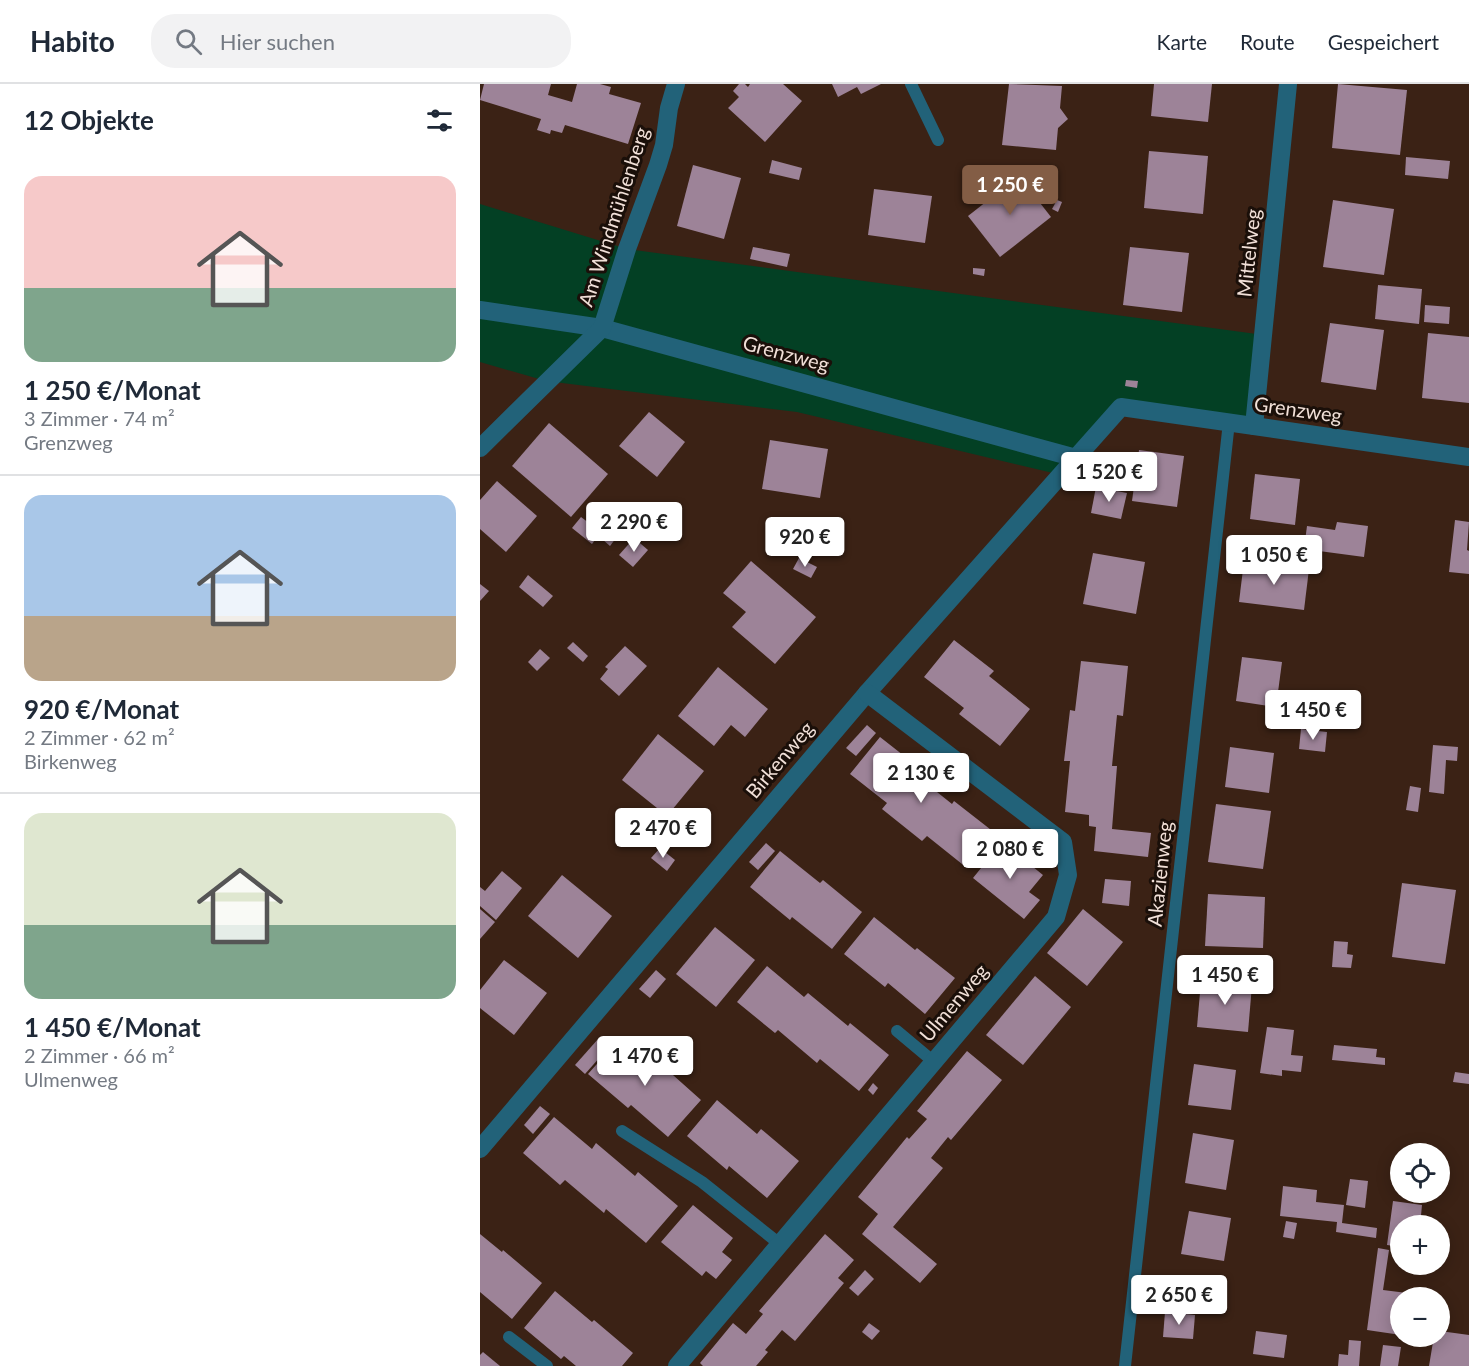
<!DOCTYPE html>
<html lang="de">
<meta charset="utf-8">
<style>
:root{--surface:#fff;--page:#f2f2f3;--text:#1f2937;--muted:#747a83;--line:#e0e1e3;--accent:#835d45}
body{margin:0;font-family:Lato,sans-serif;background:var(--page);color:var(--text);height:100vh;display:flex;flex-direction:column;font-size:22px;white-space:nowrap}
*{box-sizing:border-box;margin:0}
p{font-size:20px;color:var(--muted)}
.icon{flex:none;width:33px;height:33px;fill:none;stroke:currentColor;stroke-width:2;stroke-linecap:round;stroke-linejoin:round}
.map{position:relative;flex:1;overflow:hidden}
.sheet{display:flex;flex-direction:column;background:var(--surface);width:480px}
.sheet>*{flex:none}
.buttons{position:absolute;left:910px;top:1059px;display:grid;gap:12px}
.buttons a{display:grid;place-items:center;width:60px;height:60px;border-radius:50%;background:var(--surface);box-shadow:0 3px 15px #0003;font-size:30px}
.price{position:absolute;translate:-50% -51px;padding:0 14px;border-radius:6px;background:#fff;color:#222;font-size:20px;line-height:39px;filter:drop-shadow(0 2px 3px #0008)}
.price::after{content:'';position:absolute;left:50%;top:36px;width:18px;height:14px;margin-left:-9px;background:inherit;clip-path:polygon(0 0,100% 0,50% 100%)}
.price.current{background:var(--accent);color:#fff}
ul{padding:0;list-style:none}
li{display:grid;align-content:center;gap:12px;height:318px;padding:0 24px}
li+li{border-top:2px solid var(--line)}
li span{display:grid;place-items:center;height:186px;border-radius:18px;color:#555}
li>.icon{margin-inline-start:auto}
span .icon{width:108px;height:108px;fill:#fffc;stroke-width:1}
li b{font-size:26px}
h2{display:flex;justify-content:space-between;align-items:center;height:72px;padding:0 24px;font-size:26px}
header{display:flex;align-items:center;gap:36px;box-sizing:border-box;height:84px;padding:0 30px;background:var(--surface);border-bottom:2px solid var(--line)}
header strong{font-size:28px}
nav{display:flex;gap:33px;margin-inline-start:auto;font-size:21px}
.search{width:420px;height:54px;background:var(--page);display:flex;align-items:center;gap:15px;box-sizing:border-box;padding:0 21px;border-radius:24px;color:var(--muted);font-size:22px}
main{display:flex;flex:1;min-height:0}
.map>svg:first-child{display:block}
.green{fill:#034024}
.building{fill:#9d8398}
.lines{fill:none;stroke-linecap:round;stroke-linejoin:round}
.lane{stroke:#226279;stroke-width:12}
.street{stroke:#226279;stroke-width:18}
.labels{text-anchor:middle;stroke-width:6;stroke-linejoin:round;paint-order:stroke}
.street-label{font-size:20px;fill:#f1e0d8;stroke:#1a0f09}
</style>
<header>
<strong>Habito</strong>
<div class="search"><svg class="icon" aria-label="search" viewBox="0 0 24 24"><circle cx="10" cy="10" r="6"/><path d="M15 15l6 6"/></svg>Hier suchen</div>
<nav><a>Karte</a><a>Route</a><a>Gespeichert</a></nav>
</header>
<main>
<section class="sheet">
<h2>12 Objekte<svg class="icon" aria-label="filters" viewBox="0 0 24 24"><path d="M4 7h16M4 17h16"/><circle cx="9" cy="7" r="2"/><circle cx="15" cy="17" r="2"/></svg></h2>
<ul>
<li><span style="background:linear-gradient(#f6c9c9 60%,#7fa58c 0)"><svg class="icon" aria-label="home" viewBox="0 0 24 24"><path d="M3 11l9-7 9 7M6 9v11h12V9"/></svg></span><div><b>1 250 €/Monat</b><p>3 Zimmer · 74 m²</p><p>Grenzweg</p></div></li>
<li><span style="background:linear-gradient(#a9c7e8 65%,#b9a48a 0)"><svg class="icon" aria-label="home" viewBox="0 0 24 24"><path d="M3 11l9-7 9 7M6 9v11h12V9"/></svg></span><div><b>920 €/Monat</b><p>2 Zimmer · 62 m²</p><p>Birkenweg</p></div></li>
<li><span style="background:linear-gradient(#dfe7d0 60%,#7fa58c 0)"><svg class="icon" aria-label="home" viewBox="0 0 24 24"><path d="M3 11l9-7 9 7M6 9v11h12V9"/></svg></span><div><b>1 450 €/Monat</b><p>2 Zimmer · 66 m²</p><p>Ulmenweg</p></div></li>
</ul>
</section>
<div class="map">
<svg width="989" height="1282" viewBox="0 0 989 1282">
<rect width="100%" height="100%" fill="#3b2215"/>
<polygon class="green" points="0,120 147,165 784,251 774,342 641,323 573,389 317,328 66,297 0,278"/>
<g class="building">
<polygon points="4,0 71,0 68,11 92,18 97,0 120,0 131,3 129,10 161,19 148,60 85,41 82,49 71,46 70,50 57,46 61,35 0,16"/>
<polygon points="259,0 265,0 268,3 270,0 303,0 322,17 285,58 248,24 259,13 253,7"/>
<polygon points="352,0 401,0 381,10 377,3 358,13"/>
<polygon points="529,0 582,2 580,24 588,35 578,44 576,66 522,61"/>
<polygon points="674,0 732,0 728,38 671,32"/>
<polygon points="858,0 927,6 920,71 852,64"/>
<polygon points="669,67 728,72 723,130 664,124"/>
<polygon points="926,73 970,77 968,95 925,91"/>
<polygon points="292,76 322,84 319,96 289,89"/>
<polygon points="213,81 261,94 244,155 197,142"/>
<polygon points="539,92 571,133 520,173 488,132"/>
<polygon points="394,105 452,112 445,159 388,151"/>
<polygon points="577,116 582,118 578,128 572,125"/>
<polygon points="853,116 914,125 904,191 843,183"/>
<polygon points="273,163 310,170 307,183 270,175"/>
<polygon points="650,163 709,169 702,228 643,221"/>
<polygon points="493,184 505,185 504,192 493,190"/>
<polygon points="898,201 942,205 939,240 895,235"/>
<polygon points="945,221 970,223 969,240 944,238"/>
<polygon points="850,239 904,246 896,306 841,298"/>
<polygon points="948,249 989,253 989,319 942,314"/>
<polygon points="646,296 658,297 657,304 645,302"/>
<polygon points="169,328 205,358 177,393 139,362"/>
<polygon points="69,339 128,390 91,433 32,382"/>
<polygon points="290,356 348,365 340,414 282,405"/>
<polygon points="659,366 704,372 697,423 652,417"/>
<polygon points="775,390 820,395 815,441 770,435"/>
<polygon points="17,397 57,432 26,468 0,445 0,416"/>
<polygon points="616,403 647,409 641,435 611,429"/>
<polygon points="101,433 121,448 112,460 92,444"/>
<polygon points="137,436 145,442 130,462 122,455"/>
<polygon points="975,436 989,438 987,466 989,467 989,490 969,488"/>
<polygon points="857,438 888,442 884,473 824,465 827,442 855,446"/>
<polygon points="154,454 168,466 153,483 139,471"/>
<polygon points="613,469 665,478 656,530 603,520"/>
<polygon points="319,474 337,483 331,494 313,485"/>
<polygon points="271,477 336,533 295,580 252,543 266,528 243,509"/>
<polygon points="764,477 829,485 824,526 759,518"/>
<polygon points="48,491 73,512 63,523 39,503"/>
<polygon points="0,500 9,507 0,517"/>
<polygon points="474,556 514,587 509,592 550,625 520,662 479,630 484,624 444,593"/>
<polygon points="93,558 108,572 103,578 87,564"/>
<polygon points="145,562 167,582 139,612 120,595 128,585 125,583"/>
<polygon points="60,565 70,574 57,587 48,578"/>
<polygon points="762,573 802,578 796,623 756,617"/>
<polygon points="601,577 648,582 643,632 637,631 632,682 637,682 632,745 671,749 668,773 614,767 616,743 609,742 609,731 585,728 590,677 584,677 590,626 595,627"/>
<polygon points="238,583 288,625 265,653 251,641 234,662 198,632"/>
<polygon points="387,641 396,649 376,672 366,664"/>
<polygon points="821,645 847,648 845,668 819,665"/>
<polygon points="178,650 224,687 187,732 142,696"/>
<polygon points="400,653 437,682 432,688 472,720 474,717 515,749 487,784 447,752 442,757 402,725 407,719 370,690"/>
<polygon points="953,661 978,663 977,677 966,676 964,710 949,708"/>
<polygon points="750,663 794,669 789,709 745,703"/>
<polygon points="930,702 941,704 938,728 926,726"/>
<polygon points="736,720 791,727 783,785 728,778"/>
<polygon points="522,758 563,791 549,808 560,816 544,835 493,794"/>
<polygon points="286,759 295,767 278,786 269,778"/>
<polygon points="180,764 195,776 187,787 171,774"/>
<polygon points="300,767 340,799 343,796 382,828 352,865 312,833 310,836 270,803"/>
<polygon points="22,787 42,804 16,836 0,822 0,803 5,807"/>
<polygon points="82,791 132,832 98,874 48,832"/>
<polygon points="625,795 651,797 649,822 622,819"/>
<polygon points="922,799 976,806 965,880 912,873"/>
<polygon points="728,810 785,813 783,864 725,862"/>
<polygon points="0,825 15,838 0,855"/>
<polygon points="603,825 643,858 607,902 567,869"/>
<polygon points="394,833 435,866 437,864 475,894 445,930 408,899 405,903 364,870"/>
<polygon points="235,843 275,876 236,923 196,890"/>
<polygon points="854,857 868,858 867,870 873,871 871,884 852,883"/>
<polygon points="24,876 67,909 34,951 0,924 0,906"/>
<polygon points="287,882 324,913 328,909 368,942 370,939 409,971 379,1007 340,975 337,979 298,946 295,949 257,918"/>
<polygon points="176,886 186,895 170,914 159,905"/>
<polygon points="555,892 591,923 543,981 506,951"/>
<polygon points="721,897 772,901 768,948 717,943"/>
<polygon points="787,943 814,946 811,971 823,972 821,988 802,986 802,992 780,989"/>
<polygon points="119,954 129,963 105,990 95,981"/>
<polygon points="140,954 179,988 184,983 221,1016 188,1053 151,1021 148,1024 108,990"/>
<polygon points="854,961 897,965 896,973 905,974 905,981 852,976"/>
<polygon points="487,967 522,996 471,1056 468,1053 451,1074 463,1084 413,1143 457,1180 440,1199 382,1150 398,1130 378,1113 427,1053 429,1055 447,1035 437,1027"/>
<polygon points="714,980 756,986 751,1026 708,1021"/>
<polygon points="975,988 989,990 989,1000 973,998"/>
<polygon points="393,999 398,1004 393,1011 388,1006"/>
<polygon points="237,1016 277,1050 281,1045 319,1077 287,1114 249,1082 247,1086 207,1052"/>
<polygon points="60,1022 70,1030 53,1050 44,1041"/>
<polygon points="74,1033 112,1065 116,1059 155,1092 158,1088 198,1122 166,1159 126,1125 124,1129 85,1096 80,1101 43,1069"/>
<polygon points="713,1049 754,1056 746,1106 705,1099"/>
<polygon points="870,1095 888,1097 885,1124 866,1121"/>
<polygon points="803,1102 837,1106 836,1118 864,1121 862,1139 897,1144 896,1154 856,1148 857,1138 800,1132"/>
<polygon points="913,1117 942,1121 940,1142 921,1142 921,1163 907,1161"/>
<polygon points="213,1121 253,1154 242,1168 252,1176 236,1195 226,1187 222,1192 181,1158"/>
<polygon points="709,1127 751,1134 744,1177 701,1170"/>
<polygon points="806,1137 817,1139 814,1155 803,1153"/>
<polygon points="0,1150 22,1168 23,1166 62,1199 32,1235 0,1208"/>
<polygon points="345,1150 374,1176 358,1194 364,1199 315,1257 302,1246 285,1266 288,1268 276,1282 223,1282 220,1279 253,1239 266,1250 283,1230 279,1227"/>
<polygon points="898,1164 909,1166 903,1206 927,1209 926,1214 921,1214 921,1251 887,1246"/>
<polygon points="385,1186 394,1195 378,1212 369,1204"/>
<polygon points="75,1207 112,1238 114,1236 153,1269 142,1282 96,1282 84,1272 81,1275 44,1244"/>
<polygon points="685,1228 715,1231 713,1255 683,1253"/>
<polygon points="389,1239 400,1247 392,1256 382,1248"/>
<polygon points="776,1247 807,1251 804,1274 773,1270"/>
<polygon points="960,1247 989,1251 989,1282 949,1282 954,1252 960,1252"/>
<polygon points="869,1256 881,1257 879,1282 858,1282 859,1270 868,1271"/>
<polygon points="903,1261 921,1263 918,1282 900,1282"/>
<polygon points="3,1268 20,1282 0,1282 0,1271"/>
</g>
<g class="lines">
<g class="lane">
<polyline points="431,0 458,56"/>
<polyline points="417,947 454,978"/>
<polyline points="142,1047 222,1098 301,1161"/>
<polyline points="29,1253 67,1282"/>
<polyline points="645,1282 749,338"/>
</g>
<g class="street">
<polyline points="0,226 122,244 596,374"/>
<polyline points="774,342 808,0"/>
<polyline points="0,364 122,244 147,165 178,81 184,61 189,24 196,0"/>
<polyline points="0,1065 387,609 641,323 989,373"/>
<polyline points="197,1282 576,833 588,791 583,758 387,609"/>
</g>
</g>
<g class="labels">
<g class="street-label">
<text transform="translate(134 133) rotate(-72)" y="7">Am Windmühlenberg</text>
<text transform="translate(769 169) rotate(-84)" y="7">Mittelweg</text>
<text transform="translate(306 270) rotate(15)" y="7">Grenzweg</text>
<text transform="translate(818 326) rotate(8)" y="7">Grenzweg</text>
<text transform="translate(300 676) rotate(-50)" y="7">Birkenweg</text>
<text transform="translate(680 790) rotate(-84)" y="7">Akazienweg</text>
<text transform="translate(474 919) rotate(-50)" y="7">Ulmenweg</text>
</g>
</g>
</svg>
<div class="buttons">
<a><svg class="icon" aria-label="locate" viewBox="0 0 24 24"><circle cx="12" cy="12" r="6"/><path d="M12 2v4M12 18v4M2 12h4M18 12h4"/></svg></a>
<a>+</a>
<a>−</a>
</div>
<b class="price current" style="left:530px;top:132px">1 250 €</b>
<b class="price" style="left:629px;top:419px">1 520 €</b>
<b class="price" style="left:154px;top:469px">2 290 €</b>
<b class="price" style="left:325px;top:484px">920 €</b>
<b class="price" style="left:794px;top:502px">1 050 €</b>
<b class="price" style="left:833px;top:657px">1 450 €</b>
<b class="price" style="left:441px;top:720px">2 130 €</b>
<b class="price" style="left:183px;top:775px">2 470 €</b>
<b class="price" style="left:530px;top:796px">2 080 €</b>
<b class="price" style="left:745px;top:922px">1 450 €</b>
<b class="price" style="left:165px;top:1003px">1 470 €</b>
<b class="price" style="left:699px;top:1242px">2 650 €</b>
</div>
</main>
